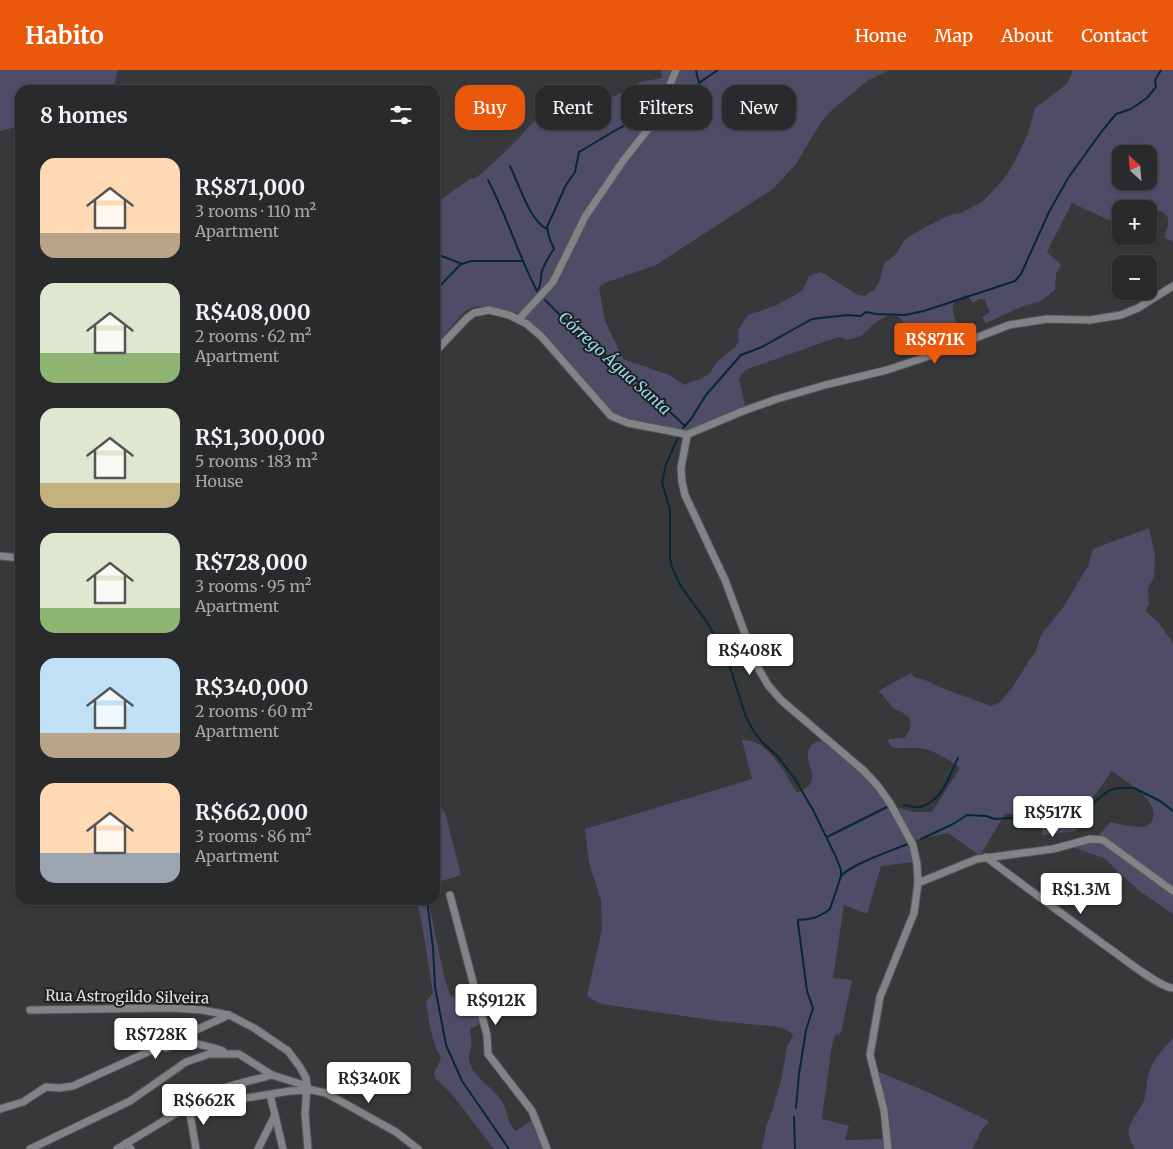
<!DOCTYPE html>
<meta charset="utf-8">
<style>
:root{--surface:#282a2c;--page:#303234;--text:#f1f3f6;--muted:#a5a7a9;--line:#444648;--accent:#ea580c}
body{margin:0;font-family:Merriweather,serif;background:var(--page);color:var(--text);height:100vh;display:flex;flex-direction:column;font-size:19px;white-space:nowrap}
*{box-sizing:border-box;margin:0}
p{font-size:16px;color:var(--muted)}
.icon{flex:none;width:28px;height:28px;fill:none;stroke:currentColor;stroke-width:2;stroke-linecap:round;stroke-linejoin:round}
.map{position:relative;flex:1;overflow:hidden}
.details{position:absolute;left:15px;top:15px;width:425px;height:820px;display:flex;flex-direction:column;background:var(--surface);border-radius:15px;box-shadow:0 1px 4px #0004,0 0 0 1px var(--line)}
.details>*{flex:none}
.hud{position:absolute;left:455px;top:15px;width:475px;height:45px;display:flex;gap:10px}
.needle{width:32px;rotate:334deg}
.tools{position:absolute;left:1112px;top:75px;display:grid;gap:10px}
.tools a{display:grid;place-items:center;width:45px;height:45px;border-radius:10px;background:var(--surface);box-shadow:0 1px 4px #0004,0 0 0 1px var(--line);font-size:25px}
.price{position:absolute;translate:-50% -42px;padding:0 11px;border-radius:5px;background:#fff;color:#222;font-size:16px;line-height:32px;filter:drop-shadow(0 1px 2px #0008)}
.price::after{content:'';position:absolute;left:50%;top:30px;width:15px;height:11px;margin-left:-8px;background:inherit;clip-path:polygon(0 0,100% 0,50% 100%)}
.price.active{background:var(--accent);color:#fff}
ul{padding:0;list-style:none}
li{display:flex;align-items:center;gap:15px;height:125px;padding:0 25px}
li span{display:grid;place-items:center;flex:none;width:140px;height:100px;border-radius:15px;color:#555}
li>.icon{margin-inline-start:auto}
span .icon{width:60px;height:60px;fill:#fffc;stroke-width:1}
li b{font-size:21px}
h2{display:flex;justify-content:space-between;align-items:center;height:60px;padding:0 25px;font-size:21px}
.chip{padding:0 18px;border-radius:15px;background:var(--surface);box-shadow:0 1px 4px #0004,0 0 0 1px var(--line);font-size:18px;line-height:45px}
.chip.active{background:var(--accent);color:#fff}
header{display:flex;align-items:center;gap:30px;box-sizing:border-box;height:70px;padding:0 25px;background:var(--accent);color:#fff}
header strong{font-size:24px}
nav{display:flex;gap:28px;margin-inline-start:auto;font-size:18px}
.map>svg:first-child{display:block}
.green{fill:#4f4c67;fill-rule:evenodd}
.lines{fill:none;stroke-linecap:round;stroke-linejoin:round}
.stream{stroke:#032a34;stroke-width:2}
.minor-casing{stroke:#535557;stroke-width:9}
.minor{stroke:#818386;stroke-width:7}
.labels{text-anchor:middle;stroke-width:4;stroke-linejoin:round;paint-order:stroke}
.street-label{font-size:15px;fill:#dee0e1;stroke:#1e1f20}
.water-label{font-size:16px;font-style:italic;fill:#94daee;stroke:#1e1f20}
</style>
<header>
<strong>Habito</strong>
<nav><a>Home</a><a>Map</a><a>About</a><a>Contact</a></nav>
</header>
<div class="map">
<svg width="1173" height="1079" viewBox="0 0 1173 1079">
<rect width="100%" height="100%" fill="#36383a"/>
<g class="green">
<polygon points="0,0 118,0 113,20 20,20 20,56 0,61"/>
<path d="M661 0H889L867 11 830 42 822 51 795 95 773 119 656 195 602 214 599 217 605 251 623 289 669 305 685 315 692 311 699 310 709 304 716 293 736 276 739 271 738 260 748 245 775 236 802 221 809 206 821 202 858 225 864 226 874 220 879 212 884 194 896 184 904 171 911 165 941 149 953 144 961 143 982 132 1003 110 1015 91 1028 63 1035 38 1067 14 1073 0H1173V172L1164 167 1168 156V148L1163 142 1147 138 1121 139V156L1072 133 1047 182 1061 195 1056 204 1055 220 1041 231 1021 237 986 253 982 247 990 242 984 229H979L973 233 967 225C962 227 955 230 953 235 951 242 961 264 962 272L938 280 931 266H907C906 247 894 239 878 251 872 255 868 261 862 265 858 268 852 269 847 270L841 267H838L745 300 739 309 746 339 691 362 690 359 683 361 618 347 609 342 574 298 538 260 517 243 478 236 467 240 460 246 435 277V134L470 109 477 107C490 96 502 85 514 73 535 53 541 35 572 25 589 19 595 30 609 28 619 26 627 18 636 14 644 10 654 10 662 8ZM1121 84H1149V111H1121Z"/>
<path d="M1149 458 1155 485 1154 507 1148 518 1149 534 1145 541 1159 553 1173 573V844L1138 820 1104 788 1072 777 1096 769 1110 752C1120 754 1131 757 1141 757 1146 757 1152 753 1153 748 1158 729 1125 711 1112 701L1087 736 1074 744 1077 761 1043 765 1040 743 1005 744 980 786 948 763 915 770 897 737 913 742H932L960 698C949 690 934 680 920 678 911 677 902 679 892 677L888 672 889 669 904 668C910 663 915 649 905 644 902 642 898 641 894 639 888 633 885 626 878 621L911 603 914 607 923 609 939 617 991 636 1000 632 1012 618 1030 589 1035 583 1041 565 1064 536 1088 496 1093 479Z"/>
<path d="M742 670C769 669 785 704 797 723 801 721 807 718 810 714 818 702 799 685 813 674 816 671 823 670 827 673 838 678 873 712 881 722 895 742 908 768 914 792L881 796 867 844 844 835 833 908 852 910 841 963 835 965 831 980 822 1049 849 1056 845 1070 884 1069 885 1079H762L766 1057 772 1041 781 1011 787 977 793 966 790 962 780 957 718 951 601 934 587 926 602 859 601 830 589 793 585 759 752 709Z"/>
<polygon points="435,728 445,743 461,805 435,813"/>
<path d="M417 830H428L445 910 450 925 458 930 470 926 480 954 470 959C470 964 472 969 471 975 471 980 468 985 469 990 473 1009 495 1018 503 1033 508 1043 507 1054 516 1061L539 1045 548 1079H494L451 1023 436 1009 434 1004 441 988C431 970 429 952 426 932L433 923 422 854Z"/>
<path d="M1173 968V1079H1135C1120 1056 1136 1049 1144 1030 1147 1022 1146 1011 1149 1003 1152 990 1164 978 1173 968Z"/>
<polygon points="877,1001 932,1024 987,1050 989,1053 983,1058 972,1079 891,1079 888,1039"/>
</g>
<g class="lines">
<g class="stream">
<polyline points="699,13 718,0"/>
<path d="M659 44C671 42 699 39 700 24 701 16 697 8 696 0"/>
<path d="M510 96C519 114 529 150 547 159"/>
<path d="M488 110C507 146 518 185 537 221"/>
<polyline points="435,188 439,185 462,194 471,191 522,191"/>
<polyline points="435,221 461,194"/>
<path d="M537 221C542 215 540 208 542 201 545 192 549 186 554 179L549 167 547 157 566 115 575 102 579 82C599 71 632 47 655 45"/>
<polyline points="545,230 575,260 635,309 685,356"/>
<polyline points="683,358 691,349 706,325 741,285 762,277 812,249 847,245 861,246 866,242 876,244 905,245 924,241 1015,211 1021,204 1049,142 1068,108 1102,61 1116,44 1131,39 1147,28 1156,17 1155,10 1161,0"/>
<path d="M679 366 666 394 662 413 670 439V488L672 497 680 515 708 554 727 588 746 647 753 660 761 671 778 687 795 709 813 740 836 787 841 800V806L830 839C818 848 813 849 798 850V853L807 921 813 938 806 960 799 1004 796 1038"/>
<path d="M904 735C909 736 915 738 920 737 943 731 949 706 958 688"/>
<polyline points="827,767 887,737"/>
<polyline points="921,769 953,754 967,745 986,746 995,749 1024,747 1053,751 1061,750 1070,745 1086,739 1108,721 1117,718 1134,718 1160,731 1173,741"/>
<path d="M841 806C851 794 894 780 910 773"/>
<polyline points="427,830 433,878 435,917 446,975 462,1011 509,1079"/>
<polyline points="794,1047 795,1079"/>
</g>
<g class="minor-casing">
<g id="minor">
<polyline points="519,249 553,212 585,147 623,91 656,49 676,0"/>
<polyline points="435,282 467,248 474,243 489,240 509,245 527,254 541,266 611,346 628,353 685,364 687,366 681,398 682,412 685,425 725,510 757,596 768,615 781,630 864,701 878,716 890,733 913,775 917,794 918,813 914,843 880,927 870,985 884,1040 888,1079"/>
<polyline points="686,365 743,341 777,329 825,315 887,300 932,285 1009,255 1047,249 1090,250 1121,245 1138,238 1173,216"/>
<polyline points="0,486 20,488"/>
<path d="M986 787C1025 817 1064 845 1103 874 1117 883 1159 918 1173 918"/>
<polyline points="918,813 977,789 1053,779 1090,769 1103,770 1173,821"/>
<polyline points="450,825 487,965 488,984 532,1041 547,1079"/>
<polyline points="30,940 171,938 202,940 229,945 254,958 288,981 300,997 306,1008 307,1016 305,1044 308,1079"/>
<path d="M166 978C189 970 201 974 223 981"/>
<path d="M190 1037C207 1018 248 1012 272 1005"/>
<polyline points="189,1038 196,1079"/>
<polyline points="0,1039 23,1032 46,1017 59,1018 73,1016 229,945"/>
<polyline points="275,1045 283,1079"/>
<polyline points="126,1073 131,1079"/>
<polyline points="30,1079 130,1031 186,992 209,984 239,984 272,1005 307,1016"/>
<polyline points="117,1079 180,1041 196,1036 290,1021 312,1020 326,1023 396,1062 418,1079"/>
<polyline points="258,1079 275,1045 270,1025"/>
</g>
</g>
<use href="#minor" class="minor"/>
</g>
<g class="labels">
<g class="street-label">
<text transform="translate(127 927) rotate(1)" y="5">Rua Astrogildo Silveira</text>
</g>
<g class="water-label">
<text transform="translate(615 293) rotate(42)" y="6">Córrego Água Santa</text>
</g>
</g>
</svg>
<div class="tools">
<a><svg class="needle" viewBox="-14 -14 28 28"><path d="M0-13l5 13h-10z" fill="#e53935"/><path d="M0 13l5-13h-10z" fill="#a5a7a9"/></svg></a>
<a>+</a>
<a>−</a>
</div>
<b class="price active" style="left:935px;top:295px">R$871K</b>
<b class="price" style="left:750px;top:606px">R$408K</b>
<b class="price" style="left:1053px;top:768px">R$517K</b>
<b class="price" style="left:1081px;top:845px">R$1.3M</b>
<b class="price" style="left:496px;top:956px">R$912K</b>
<b class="price" style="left:156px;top:990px">R$728K</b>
<b class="price" style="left:369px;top:1034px">R$340K</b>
<b class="price" style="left:204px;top:1056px">R$662K</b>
<div class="hud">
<a class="chip active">Buy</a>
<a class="chip">Rent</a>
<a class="chip">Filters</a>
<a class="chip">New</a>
</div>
<section class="details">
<h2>8 homes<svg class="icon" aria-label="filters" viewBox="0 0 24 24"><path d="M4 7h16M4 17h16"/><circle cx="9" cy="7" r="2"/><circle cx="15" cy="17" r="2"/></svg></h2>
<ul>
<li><span style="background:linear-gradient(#ffd9b3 75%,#b9a48a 0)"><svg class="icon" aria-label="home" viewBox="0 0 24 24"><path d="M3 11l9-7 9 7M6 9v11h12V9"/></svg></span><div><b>R$871,000</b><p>3 rooms · 110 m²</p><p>Apartment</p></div></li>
<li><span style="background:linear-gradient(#dfe7d0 70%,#8fb573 0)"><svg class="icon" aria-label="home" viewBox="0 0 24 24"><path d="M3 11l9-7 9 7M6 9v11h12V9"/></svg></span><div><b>R$408,000</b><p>2 rooms · 62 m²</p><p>Apartment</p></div></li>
<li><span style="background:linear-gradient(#dfe7d0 75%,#c2b280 0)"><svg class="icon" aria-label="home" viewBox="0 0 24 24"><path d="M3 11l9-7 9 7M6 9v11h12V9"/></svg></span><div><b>R$1,300,000</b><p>5 rooms · 183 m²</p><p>House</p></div></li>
<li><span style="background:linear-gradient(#dfe7d0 75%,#8fb573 0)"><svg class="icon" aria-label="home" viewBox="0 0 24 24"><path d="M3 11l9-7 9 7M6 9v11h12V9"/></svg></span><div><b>R$728,000</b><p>3 rooms · 95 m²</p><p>Apartment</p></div></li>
<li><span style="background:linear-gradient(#bfe0f5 75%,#b9a48a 0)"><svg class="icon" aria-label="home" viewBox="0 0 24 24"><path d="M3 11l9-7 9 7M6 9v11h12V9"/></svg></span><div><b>R$340,000</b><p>2 rooms · 60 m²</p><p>Apartment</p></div></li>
<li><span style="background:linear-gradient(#ffd9b3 70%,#9aa5b1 0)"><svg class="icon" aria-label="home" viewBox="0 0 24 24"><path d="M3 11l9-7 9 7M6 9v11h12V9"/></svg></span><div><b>R$662,000</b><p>3 rooms · 86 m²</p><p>Apartment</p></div></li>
</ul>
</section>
</div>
